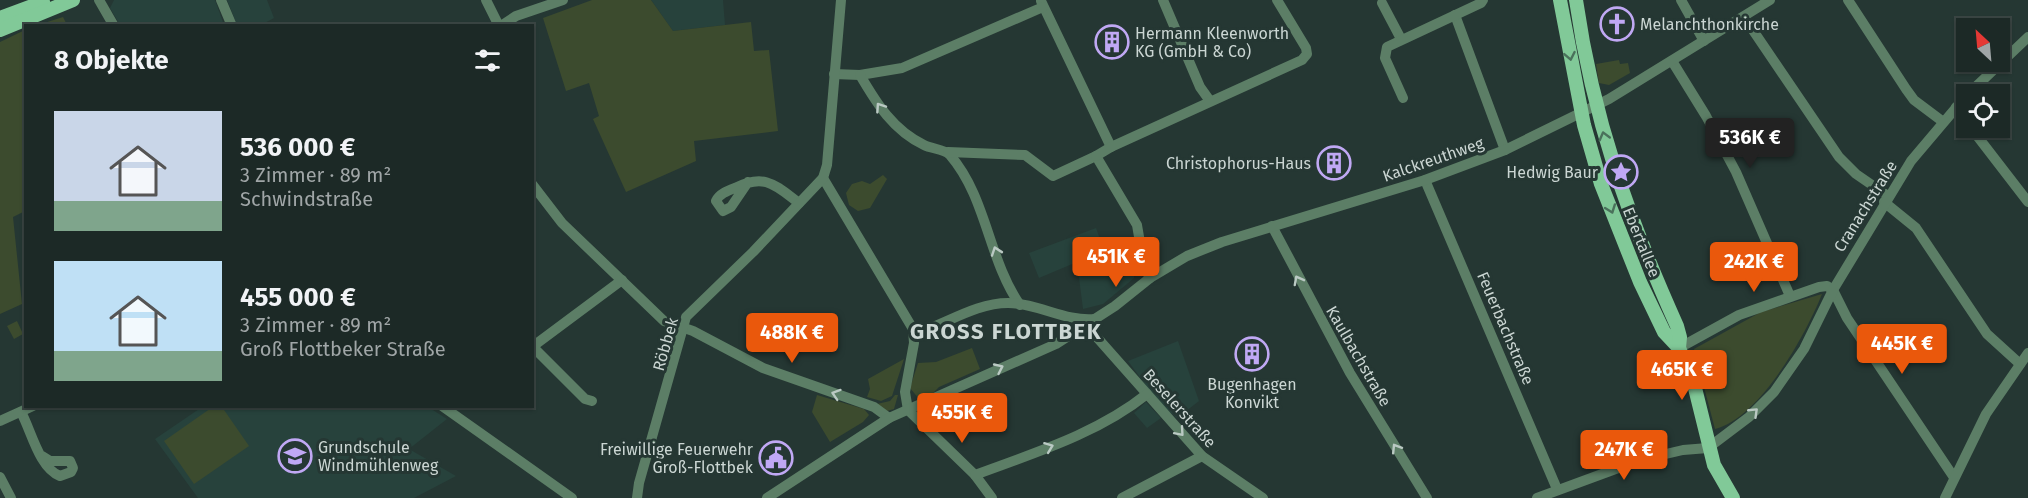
<!DOCTYPE html>
<html lang="de">
<meta charset="utf-8">
<style>
:root{--surface:#1c2926;--page:#293532;--text:#f1f3f6;--muted:#a0a6a7;--line:#3a4543;--accent:#ea580c}
body{margin:0;font-family:"Fira Sans",sans-serif;background:var(--page);color:var(--text);height:100vh;display:flex;flex-direction:column;font-size:22px;white-space:nowrap}
*{box-sizing:border-box;margin:0}
p{font-size:20px;color:var(--muted)}
.icon{flex:none;width:33px;height:33px;fill:none;stroke:currentColor;stroke-width:2;stroke-linecap:round;stroke-linejoin:round}
.map{position:relative;flex:1;overflow:hidden}
.details{position:absolute;left:24px;top:24px;width:510px;height:384px;display:flex;flex-direction:column;background:var(--surface);border-radius:0px;box-shadow:0 2px 4px #0004,0 0 0 2px var(--line)}
.details>*{flex:none}
.needle{width:39px;rotate:334deg}
.controls{position:absolute;left:1956px;top:18px;display:grid;gap:12px}
.controls a{display:grid;place-items:center;width:54px;height:54px;border-radius:0px;background:var(--surface);box-shadow:0 2px 4px #0004,0 0 0 2px var(--line);font-size:30px}
.price{position:absolute;translate:-50% -51px;padding:0 14px;border-radius:6px;background:var(--accent);color:#fff;font-size:20px;line-height:39px;filter:drop-shadow(0 2px 3px #0008)}
.price::after{content:'';position:absolute;left:50%;top:36px;width:18px;height:14px;margin-left:-9px;background:inherit;clip-path:polygon(0 0,100% 0,50% 100%)}
.price.on{background:#222;color:#fff}
ul{padding:0;list-style:none}
li{display:flex;align-items:center;gap:18px;height:150px;padding:0 30px}
li span{display:grid;place-items:center;flex:none;width:168px;height:120px;border-radius:0px;color:#555}
li>.icon{margin-inline-start:auto}
span .icon{width:72px;height:72px;fill:#fffc;stroke-width:1}
li b{font-size:26px}
h2{display:flex;justify-content:space-between;align-items:center;height:72px;padding:0 30px;font-size:26px}
.map>svg:first-child{display:block}
.built{fill:#27423c}
.green{fill:#3c4b2e}
.lines{fill:none;stroke-linecap:round;stroke-linejoin:round}
.minor{stroke:#5c7e66;stroke-width:10}
.major{stroke:#81c998;stroke-width:14}
.oneway{stroke:#4a715b}
.oneway2{stroke:#bac9c3}
.labels{text-anchor:middle;stroke-width:6;stroke-linejoin:round;paint-order:stroke}
.poi-label{font-size:16px;fill:#cbd6d3;stroke:#253733;text-anchor:start}
.street-label{font-size:16px;fill:#cbd6d3;stroke:#253733}
.district-label{font-size:22px;font-weight:bold;letter-spacing:1.5px;fill:#cbd6d3;stroke:#253733}
</style>
<div class="map">
<svg width="2028" height="498" viewBox="0 0 2028 498">
<rect width="100%" height="100%" fill="#253733"/>
<g class="built">
<polygon points="114,0 215,0 223,22 213,26 120,25 110,8"/>
<polygon points="227,0 267,0 274,18 261,25 237,25"/>
<polygon points="651,0 723,0 725,25 673,31"/>
<polygon points="1096,228 1107,258 1136,255 1134,278 1103,304 1083,309 1077,262 1039,278 1029,253"/>
<polygon points="1178,341 1199,401 1177,418 1159,403 1128,361"/>
<polygon points="1146,402 1161,418 1147,428 1134,413"/>
<polygon points="202,407 428,407 447,419 409,449 456,476 414,498 198,498 155,439"/>
</g>
<g class="green">
<polygon points="592,0 651,0 673,31 751,22 754,51 769,50 778,131 694,141 696,161 626,192 593,119 599,116 589,83 566,91 543,18"/>
<polygon points="63,17 67,25 38,25"/>
<polygon points="25,30 25,211 13,217 22,304 0,314 0,42"/>
<polygon points="1619,60 1620,64 1628,63 1630,73 1609,85 1599,83 1596,64"/>
<polygon points="883,175 887,179 870,208 858,211 849,205 846,193 852,184 862,181 870,184"/>
<path d="M1822 294C1806 334 1760 418 1715 429L1694 349 1761 312Z"/>
<polygon points="17,321 23,334 14,339 7,326"/>
<polygon points="972,348 980,369 939,387 930,396 920,400 910,388 918,363 936,362"/>
<polygon points="904,359 892,396 881,401 867,397 870,389 868,379"/>
<polygon points="817,395 864,409 869,415 863,422 830,442 812,412"/>
<polygon points="895,395 898,395 894,409 887,411 877,404 890,401"/>
<polygon points="214,406 222,407 249,446 194,484 164,441"/>
</g>
<g class="lines">
<g class="minor">
<polyline points="99,0 114,26"/>
<polyline points="221,0 232,26"/>
<polyline points="486,0 499,26"/>
<polyline points="1163,0 1200,87 1210,101"/>
<polyline points="1681,0 1704,41"/>
<polyline points="1848,0 1906,89 1914,100 1942,121"/>
<polyline points="1041,1 1111,147"/>
<polyline points="1382,3 1401,39"/>
<polyline points="1455,15 1505,150"/>
<polyline points="1744,17 1839,157 1856,174 1888,196"/>
<polyline points="501,26 516,16 563,0"/>
<polyline points="1672,61 1706,116 1736,172 1790,296"/>
<polyline points="834,74 860,75 902,68 1043,7"/>
<path d="M860 75C877 104 893 130 924 145 932 149 944 149 950 155 987 198 988 259 1020 305"/>
<polyline points="1968,94 2028,37"/>
<polyline points="1403,98 1385,58 1387,47 1481,3 1483,0"/>
<polyline points="1956,107 1966,121"/>
<polyline points="1971,128 2028,202"/>
<polyline points="948,152 1025,155 1053,176 1096,156 1137,225 1144,266 1150,278"/>
<polyline points="1096,156 1111,147 1302,60 1307,54 1306,48 1277,0"/>
<polyline points="823,178 913,329 914,343 905,392 908,410 975,475 992,498"/>
<polyline points="1425,180 1557,489"/>
<path d="M748 182 731 207 723 211 716 201C719 194 727 191 735 188 765 173 775 185 799 203"/>
<polyline points="532,184 562,223 664,321 693,331 763,368 874,407 889,418"/>
<polyline points="1884,202 1916,228 1987,334 2020,364"/>
<polyline points="1272,226 1350,373 1427,498"/>
<polyline points="1833,290 1847,318 1953,476"/>
<polyline points="1086,325 1202,456 1263,498"/>
<path d="M914 334C945 325 975 303 1008 303 1038 303 1065 322 1095 319"/>
<polyline points="532,347 622,280"/>
<polyline points="533,347 585,399 592,401"/>
<polyline points="1679,348 1739,315 1819,287 1827,286 1833,290"/>
<polyline points="442,406 572,498"/>
<path d="M21 412C31 430 39 468 60 476L71 472 73 468 70 461H50L42 456"/>
<polyline points="0,421 33,406"/>
<path d="M975 475C1034 453 1097 434 1147 394"/>
<polyline points="0,477 11,498"/>
<polyline points="637,498 639,483 686,317 753,252 823,178 827,165 841,0"/>
<polyline points="767,498 889,418 1056,344 1115,306 1150,278 1187,256 1222,242 1425,180 1505,150 1609,99 1770,0"/>
<polyline points="1122,498 1202,456"/>
<polyline points="1537,498 1640,460 1683,450 1708,448 1749,417 1774,392 1804,349 1833,290 1911,161 1966,96"/>
<polyline points="1945,498 1986,414 2028,353"/>
</g>
<g class="major">
<polyline points="1560,0 1584,125 1601,184 1640,282 1664,332 1679,348 1694,384 1714,465 1733,498"/>
<path d="M1576 0C1593 119 1628 217 1677 326L1680 337 1679 348"/>
<polyline points="0,18 43,2"/>
<polyline points="0,30 73,0"/>
</g>
</g>
<defs><path id="oneway-chevron" d="M-2-3.5L2.5 0L-2 3.5" fill="none" stroke-width="1.6" stroke-linecap="round" stroke-linejoin="round" transform="scale(1.5)"/></defs>
<g class="oneway">
<use href="#oneway-chevron" transform="translate(1570 56) rotate(79)"/>
<use href="#oneway-chevron" transform="translate(1604 136) rotate(-105)"/>
<use href="#oneway-chevron" transform="translate(1611 209) rotate(70)"/>
</g>
<g class="oneway2">
<use href="#oneway-chevron" transform="translate(880 107) rotate(-124)"/>
<use href="#oneway-chevron" transform="translate(996 251) rotate(-109)"/>
<use href="#oneway-chevron" transform="translate(1298 280) rotate(-118)"/>
<use href="#oneway-chevron" transform="translate(999 368) rotate(-25)"/>
<use href="#oneway-chevron" transform="translate(836 394) rotate(-162)"/>
<use href="#oneway-chevron" transform="translate(1754 412) rotate(-44)"/>
<use href="#oneway-chevron" transform="translate(1180 432) rotate(49)"/>
<use href="#oneway-chevron" transform="translate(1049 447) rotate(-21)"/>
<use href="#oneway-chevron" transform="translate(1396 448) rotate(-122)"/>
</g>
<defs>
<g id="church-ring" transform="scale(1.725)"><circle r="9.5" fill="#253733" stroke="#c0a8f4" stroke-width="1.5"/><path d="M-1.2-6h2.4v3.5h3.3v2.4h-3.3V6h-2.4V-.1h-3.3v-2.4h3.3Z" fill="#c0a8f4"/></g>
<g id="building-ring" transform="scale(1.725)"><circle r="9.5" fill="#253733" stroke="#c0a8f4" stroke-width="1.5"/><path d="M-4-6H4V6H1V3H-1V6H-4ZM-2.5-4.3h1.7v1.8h-1.7ZM.8-4.3h1.7v1.8H.8ZM-2.5-1h1.7V.8h-1.7ZM.8-1h1.7V.8H.8Z" fill="#c0a8f4"/></g>
<g id="sight-ring" transform="scale(1.725)"><circle r="9.5" fill="#253733" stroke="#c0a8f4" stroke-width="1.5"/><path d="M0-6L1.8-2.2L6-1.7L2.9 1.2L3.7 5.4L0 3.3L-3.7 5.4L-2.9 1.2L-6-1.7L-1.8-2.2Z" fill="#c0a8f4"/></g>
<g id="school-ring" transform="scale(1.725)"><circle r="9.5" fill="#253733" stroke="#c0a8f4" stroke-width="1.5"/><path d="M0-5L7-2L0 1L-7-2ZM-4 1L0 2.5L4 1V4Q0 6-4 4Z" fill="#c0a8f4"/></g>
<g id="civic-ring" transform="scale(1.725)"><circle r="9.5" fill="#253733" stroke="#c0a8f4" stroke-width="1.5"/><path d="M-.6-6.5H3V-4.5H.6V-3L4-1V1h2V6H-6V1h2V-1L-.6-3ZM-1.2 2.5V6h2.4V2.5Z" fill="#c0a8f4"/></g>
</defs>
<g fill-rule="evenodd">
<use href="#church-ring" x="1617" y="24"/>
<use href="#building-ring" x="1112" y="42"/>
<use href="#building-ring" x="1334" y="163"/>
<use href="#sight-ring" x="1621" y="172"/>
<use href="#building-ring" x="1252" y="354"/>
<use href="#school-ring" x="295" y="456"/>
<use href="#civic-ring" x="776" y="458"/>
</g>
<g class="labels">
<g class="poi-label">
<text x="1640" y="30">Melanchthonkirche</text>
<text x="1135" y="39">Hermann Kleenworth<tspan x="1135" dy="18">KG (GmbH &amp; Co)</tspan></text>
<text x="1311" y="169" text-anchor="end">Christophorus-Haus</text>
<text x="1598" y="178" text-anchor="end">Hedwig Baur</text>
<text x="1252" y="390" text-anchor="middle">Bugenhagen<tspan x="1252" dy="18">Konvikt</tspan></text>
<text x="318" y="453">Grundschule<tspan x="318" dy="18">Windmühlenweg</tspan></text>
<text x="753" y="455" text-anchor="end">Freiwillige Feuerwehr<tspan x="753" dy="18">Groß-Flottbek</tspan></text>
</g>
<g class="street-label">
<text transform="translate(1433 159) rotate(-19)" y="6">Kalckreuthweg</text>
<text transform="translate(1865 206) rotate(-58)" y="6">Cranachstraße</text>
<text transform="translate(1642 242) rotate(68)" y="6">Ebertallee</text>
<text transform="translate(1506 328) rotate(67)" y="6">Feuerbachstraße</text>
<text transform="translate(665 344) rotate(-74)" y="6">Röbbek</text>
<text transform="translate(1359 356) rotate(60)" y="6">Kaulbachstraße</text>
<text transform="translate(1180 408) rotate(48)" y="6">Beselerstraße</text>
</g>
<g class="district-label">
<text x="1006" y="339">GROSS FLOTTBEK</text>
</g>
</g>
</svg>
<div class="controls">
<a><svg class="needle" viewBox="-14 -14 28 28"><path d="M0-13l5 13h-10z" fill="#e53935"/><path d="M0 13l5-13h-10z" fill="#a0a6a7"/></svg></a>
<a><svg class="icon" aria-label="locate" viewBox="0 0 24 24"><circle cx="12" cy="12" r="6"/><path d="M12 2v4M12 18v4M2 12h4M18 12h4"/></svg></a>
</div>
<b class="price on" style="left:1750px;top:169px">536K €</b>
<b class="price" style="left:1116px;top:288px">451K €</b>
<b class="price" style="left:1754px;top:293px">242K €</b>
<b class="price" style="left:792px;top:364px">488K €</b>
<b class="price" style="left:1902px;top:375px">445K €</b>
<b class="price" style="left:1682px;top:401px">465K €</b>
<b class="price" style="left:962px;top:444px">455K €</b>
<b class="price" style="left:1624px;top:481px">247K €</b>
<section class="details">
<h2>8 Objekte<svg class="icon" aria-label="filters" viewBox="0 0 24 24"><path d="M4 7h16M4 17h16"/><circle cx="9" cy="7" r="2"/><circle cx="15" cy="17" r="2"/></svg></h2>
<ul>
<li><span style="background:linear-gradient(#c9d6e8 75%,#7fa58c 0)"><svg class="icon" aria-label="home" viewBox="0 0 24 24"><path d="M3 11l9-7 9 7M6 9v11h12V9"/></svg></span><div><b>536 000 €</b><p>3 Zimmer · 89 m²</p><p>Schwindstraße</p></div></li>
<li><span style="background:linear-gradient(#bfe0f5 75%,#7fa58c 0)"><svg class="icon" aria-label="home" viewBox="0 0 24 24"><path d="M3 11l9-7 9 7M6 9v11h12V9"/></svg></span><div><b>455 000 €</b><p>3 Zimmer · 89 m²</p><p>Groß Flottbeker Straße</p></div></li>
</ul>
</section>
</div>
